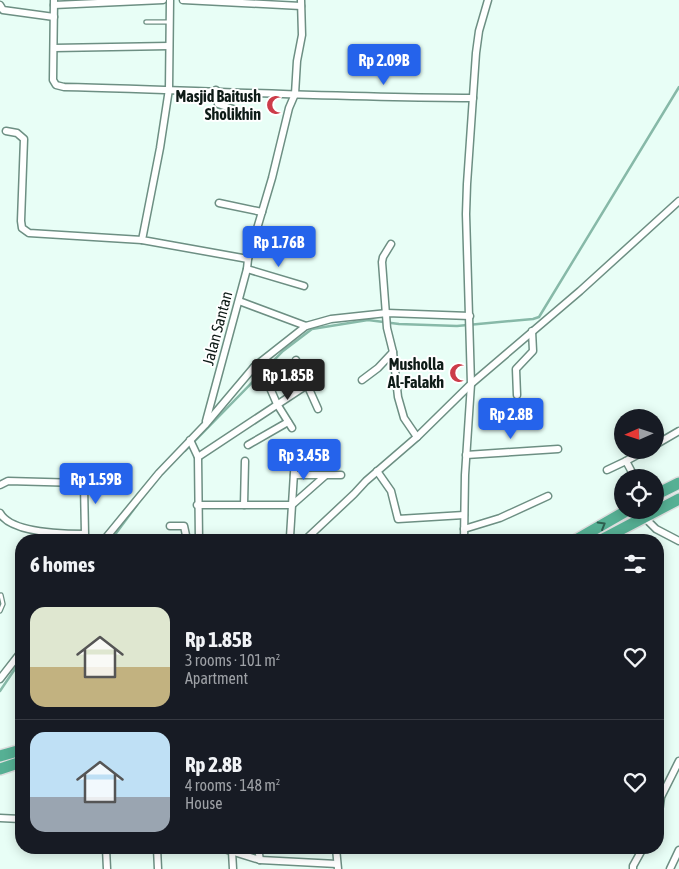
<!DOCTYPE html>
<meta charset="utf-8">
<style>
:root{--surface:#171b24;--page:#242831;--text:#f1f3f6;--muted:#9ea1a6;--line:#363941;--accent:#2563eb}
body{margin:0;font-family:"Asap Condensed",sans-serif;background:var(--page);color:var(--text);height:100vh;display:flex;flex-direction:column;font-size:19px;white-space:nowrap}
*{box-sizing:border-box;margin:0}
p{font-size:16px;color:var(--muted)}
.icon{flex:none;width:28px;height:28px;fill:none;stroke:currentColor;stroke-width:2;stroke-linecap:round;stroke-linejoin:round}
.map{position:relative;flex:1;overflow:hidden}
.side{position:absolute;left:15px;top:534px;width:649px;height:320px;display:flex;flex-direction:column;background:var(--surface);border-radius:20px;box-shadow:0 2px 12px #0003}
.side>*{flex:none}
.needle{width:32px;rotate:267deg}
.controls{position:absolute;left:614px;top:409px;display:grid;gap:10px}
.controls a{display:grid;place-items:center;width:50px;height:50px;border-radius:50%;background:var(--surface);box-shadow:0 2px 12px #0003;font-size:25px}
.price{position:absolute;translate:-50% -42px;padding:0 11px;border-radius:5px;background:var(--accent);color:#fff;font-size:16px;line-height:32px;filter:drop-shadow(0 1px 2px #0008)}
.price::after{content:'';position:absolute;left:50%;top:30px;width:15px;height:11px;margin-left:-8px;background:inherit;clip-path:polygon(0 0,100% 0,50% 100%)}
.price.current{background:#222;color:#fff}
ul{padding:0;list-style:none}
li{display:flex;align-items:center;gap:15px;height:125px;padding:0 15px}
li+li{border-top:1px solid var(--line)}
li span{display:grid;place-items:center;flex:none;width:140px;height:100px;border-radius:15px;color:#555}
li>.icon{margin-inline-start:auto}
span .icon{width:60px;height:60px;fill:#fffc;stroke-width:1}
li b{font-size:21px}
h2{display:flex;justify-content:space-between;align-items:center;height:60px;padding:0 15px;font-size:21px}
.map>svg:first-child{display:block}
.lines{fill:none;stroke-linecap:round;stroke-linejoin:round}
.stream{stroke:#87b9a8;stroke-width:2.5}
.lane-casing{stroke:#6d8f83;stroke-width:5.5}
.street-casing{stroke:#6d8f83;stroke-width:9}
.highway-casing{stroke:#dddfdf;stroke-width:14}
.lane{stroke:#fff;stroke-width:3}
.street{stroke:#fff;stroke-width:6}
.highway{stroke:#56b094;stroke-width:11}
.oneway{stroke:#2e5e4f}
.labels{text-anchor:middle;stroke-width:4;stroke-linejoin:round;paint-order:stroke}
.poi-label{font-size:16px;font-weight:bold;fill:#0e1b17;stroke:#fff;text-anchor:end}
.street-label{font-size:16px;fill:#0e1b17;stroke:#fff}
</style>
<div class="map">
<svg width="679" height="869" viewBox="0 0 679 869">
<rect width="100%" height="100%" fill="#e8fef6"/>
<g class="lines">
<g class="stream">
<polyline points="185,451 283,351 312,329 368,320 399,324 457,326 533,319 539,317 679,87"/>
<polyline points="111,540 137,505"/>
<polyline points="0,691 21,660"/>
</g>
<g class="lane-casing">
<g id="lane">
<polyline points="146,22 170,22"/>
<polyline points="0,611 3,604 1,595"/>
</g>
</g>
<g class="street-casing">
<g id="street">
<path d="M54 0 53 80 56 85 64 87C200 90 337 98 473 98"/>
<polyline points="170,0 169,89 160,148 142,240 248,259"/>
<polyline points="183,0 301,6"/>
<polyline points="0,5 3,10 54,17"/>
<polyline points="54,5 163,0"/>
<polyline points="54,48 169,46"/>
<polyline points="216,90 218,104 233,109"/>
<polyline points="6,131 17,133 24,139 21,221 22,228 29,233 142,240"/>
<polyline points="219,203 262,212"/>
<polyline points="391,244 383,257 382,262 387,328 393,352 398,397 404,418 417,437"/>
<polyline points="247,269 304,286"/>
<polyline points="239,301 306,326"/>
<polyline points="296,360 318,409"/>
<polyline points="254,367 267,381 277,404 292,428"/>
<polyline points="362,380 378,368 393,352"/>
<polyline points="517,395 516,369 533,351 532,331"/>
<polyline points="206,421 247,269 248,259 272,178 289,108 295,94 297,61 302,35 301,0"/>
<polyline points="190,440 198,457 199,540"/>
<polyline points="248,445 288,422"/>
<polyline points="655,445 679,431"/>
<polyline points="466,455 558,449"/>
<polyline points="198,457 307,385"/>
<polyline points="626,461 646,450"/>
<polyline points="607,470 626,461 635,478"/>
<polyline points="377,471 391,491 398,519 464,515"/>
<polyline points="294,475 326,475"/>
<path d="M0 485 8 481 81 483 84 485 85 534C63 534 11 533 0 513"/>
<polyline points="197,505 292,505 326,475 341,475"/>
<polyline points="244,505 245,461"/>
<polyline points="644,517 656,529 679,541"/>
<polyline points="170,526 184,526 187,540"/>
<polyline points="464,529 500,518 548,496"/>
<polyline points="290,537 295,457"/>
<polyline points="104,540 159,473 205,425 254,367 306,326 331,319 387,313 470,316"/>
<polyline points="305,540 354,494 366,481 417,437 471,384 580,291 679,201"/>
<polyline points="464,540 465,475 471,384 466,214 467,184 476,53 479,31 488,0"/>
<polyline points="0,679 21,652"/>
<polyline points="0,818 21,819"/>
<polyline points="658,820 661,797 679,761"/>
<polyline points="106,848 107,869"/>
<polyline points="157,848 158,869"/>
<polyline points="221,848 260,860 337,864"/>
<polyline points="258,848 260,860"/>
<polyline points="336,848 338,869"/>
<polyline points="232,851 233,869"/>
<polyline points="633,869 633,866 643,848"/>
<polyline points="670,869 679,850"/>
</g>
</g>
<g class="highway-casing">
<g id="highway">
<polyline points="655,495 679,483"/>
<polyline points="576,540 628,510"/>
<polyline points="601,540 679,499"/>
<polyline points="0,756 21,750"/>
<polyline points="0,769 21,762"/>
</g>
</g>
<use href="#lane" class="lane"/>
<use href="#street" class="street"/>
<use href="#highway" class="highway"/>
</g>
<defs><path id="oneway-chevron" d="M-2-3.5L2.5 0L-2 3.5" fill="none" stroke-width="1.6" stroke-linecap="round" stroke-linejoin="round" transform="scale(1.25)"/></defs>
<use class="oneway" href="#oneway-chevron" transform="translate(602 525) rotate(-30)"/>
<defs>
<g id="mosque-bare" transform="scale(1.5)"><path d="M3.5-4.9A6 6 0 1 0 3.5 4.9A5 5 0 1 1 3.5-4.9Z" fill="#cc3c49" stroke="#fff" stroke-width="2.5" paint-order="stroke"/></g>
</defs>
<g fill-rule="evenodd">
<use href="#mosque-bare" x="276" y="105"/>
<use href="#mosque-bare" x="459" y="373"/>
</g>
<g class="labels">
<g class="poi-label">
<text x="261" y="102">Masjid Baitush<tspan x="261" dy="18">Sholikhin</tspan></text>
<text x="444" y="370">Musholla<tspan x="444" dy="18">Al-Falakh</tspan></text>
</g>
<g class="street-label">
<text transform="translate(217 328) rotate(-75)" y="6">Jalan Santan</text>
</g>
</g>
</svg>
<div class="controls">
<a><svg class="needle" viewBox="-14 -14 28 28"><path d="M0-13l5 13h-10z" fill="#e53935"/><path d="M0 13l5-13h-10z" fill="#9ea1a6"/></svg></a>
<a><svg class="icon" aria-label="locate" viewBox="0 0 24 24"><circle cx="12" cy="12" r="6"/><path d="M12 2v4M12 18v4M2 12h4M18 12h4"/></svg></a>
</div>
<b class="price" style="left:384px;top:86px">Rp 2.09B</b>
<b class="price" style="left:279px;top:268px">Rp 1.76B</b>
<b class="price current" style="left:288px;top:401px">Rp 1.85B</b>
<b class="price" style="left:511px;top:440px">Rp 2.8B</b>
<b class="price" style="left:304px;top:481px">Rp 3.45B</b>
<b class="price" style="left:96px;top:505px">Rp 1.59B</b>
<section class="side">
<h2>6 homes<svg class="icon" aria-label="filters" viewBox="0 0 24 24"><path d="M4 7h16M4 17h16"/><circle cx="9" cy="7" r="2"/><circle cx="15" cy="17" r="2"/></svg></h2>
<ul>
<li><span style="background:linear-gradient(#dfe7d0 60%,#c2b280 0)"><svg class="icon" aria-label="home" viewBox="0 0 24 24"><path d="M3 11l9-7 9 7M6 9v11h12V9"/></svg></span><div><b>Rp 1.85B</b><p>3 rooms · 101 m²</p><p>Apartment</p></div><svg class="icon" aria-label="heart" viewBox="0 0 24 24"><path d="M12 20l-8-8c-3-5 5-10 8-4 3-6 11-1 8 4z"/></svg></li>
<li><span style="background:linear-gradient(#bfe0f5 65%,#9aa5b1 0)"><svg class="icon" aria-label="home" viewBox="0 0 24 24"><path d="M3 11l9-7 9 7M6 9v11h12V9"/></svg></span><div><b>Rp 2.8B</b><p>4 rooms · 148 m²</p><p>House</p></div><svg class="icon" aria-label="heart" viewBox="0 0 24 24"><path d="M12 20l-8-8c-3-5 5-10 8-4 3-6 11-1 8 4z"/></svg></li>
</ul>
</section>
</div>
